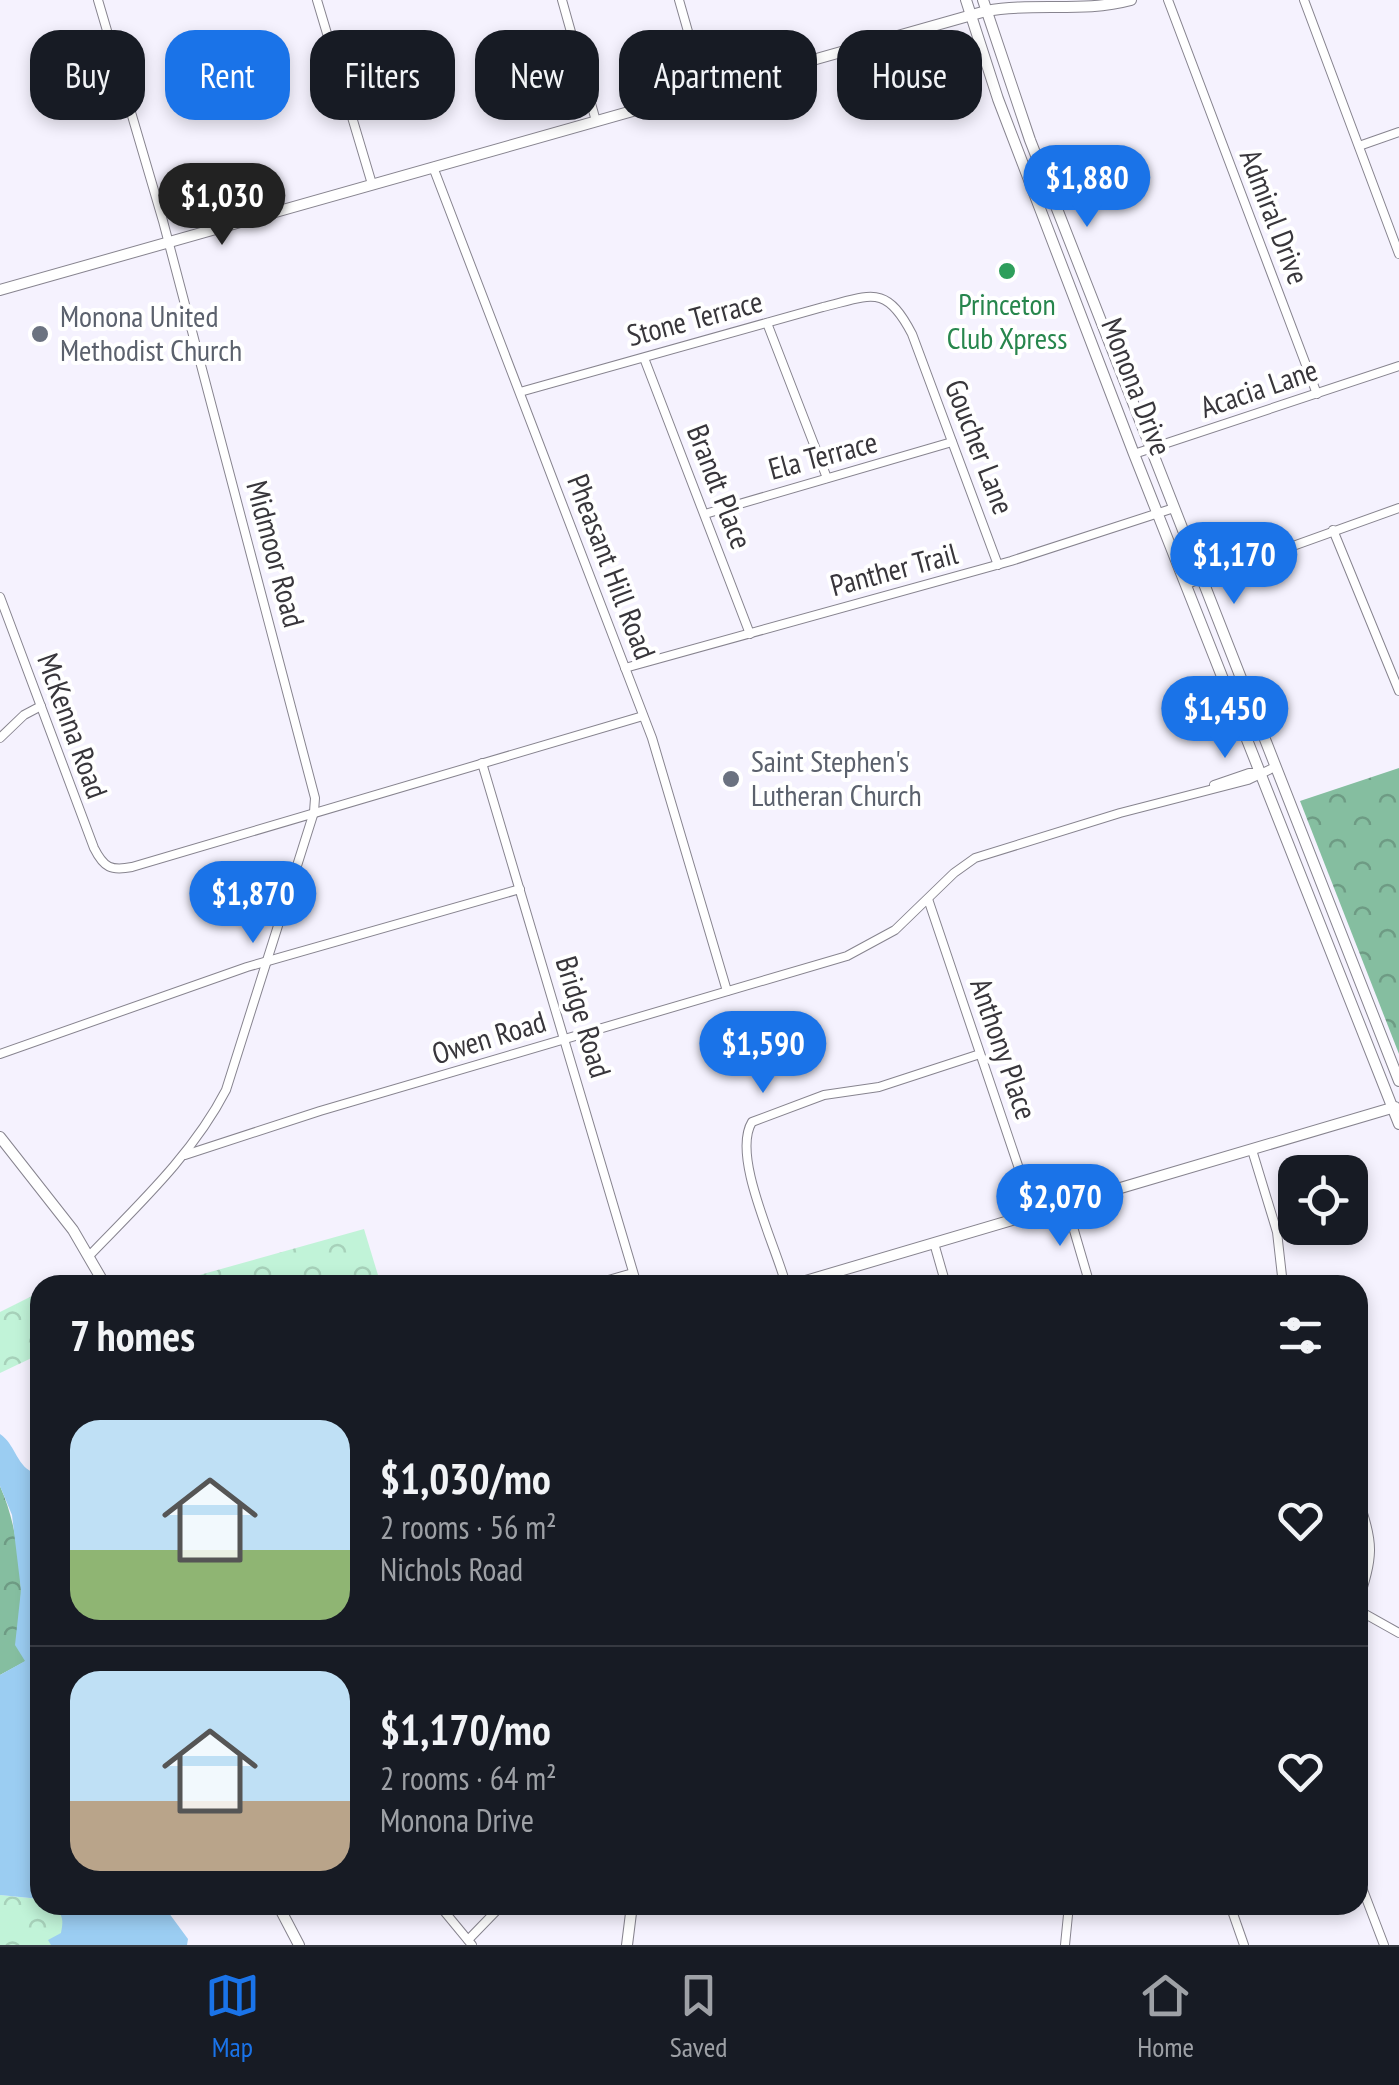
<!DOCTYPE html>
<meta charset="utf-8">
<style>
:root{--surface:#171b24;--page:#20242c;--text:#f1f3f6;--muted:#9ea1a6;--line:#363941;--accent:#1a73e8}
body{margin:0;font-family:"PT Sans Narrow",sans-serif;background:var(--page);color:var(--text);height:100vh;display:flex;flex-direction:column;font-size:38px;white-space:nowrap}
*{box-sizing:border-box;margin:0}
p{font-size:32px;color:var(--muted)}
.icon{flex:none;width:55px;height:55px;fill:none;stroke:currentColor;stroke-width:2;stroke-linecap:round;stroke-linejoin:round}
.map{position:relative;flex:1;overflow:hidden}
.sheet{position:absolute;left:30px;top:1275px;width:1338px;height:640px;display:flex;flex-direction:column;background:var(--surface);border-radius:30px;box-shadow:0 5px 15px #0003}
.sheet>*{flex:none}
.hud{position:absolute;left:30px;top:30px;width:1340px;height:90px;display:flex;gap:20px}
.tools{position:absolute;left:1278px;top:1155px;display:grid;gap:20px}
.tools a{display:grid;place-items:center;width:90px;height:90px;border-radius:20px;background:var(--surface);box-shadow:0 5px 15px #0003;font-size:50px}
.price{position:absolute;translate:-50% -85px;padding:0 22px;border-radius:35px;background:var(--accent);color:#fff;font-size:32px;line-height:65px;filter:drop-shadow(0 2px 5px #0008)}
.price::after{content:'';position:absolute;left:50%;top:60px;width:30px;height:22px;margin-left:-15px;background:inherit;clip-path:polygon(0 0,100% 0,50% 100%)}
.price.selected{background:#222;color:#fff}
ul{padding:0;list-style:none}
li{display:flex;align-items:center;gap:30px;height:250px;padding:0 40px}
li+li{border-top:2px solid var(--line)}
li span{display:grid;place-items:center;flex:none;width:280px;height:200px;border-radius:30px;color:#555}
li>.icon{margin-inline-start:auto}
span .icon{width:120px;height:120px;fill:#fffc;stroke-width:1}
li b{font-size:42px}
h2{display:flex;justify-content:space-between;align-items:center;height:120px;padding:0 40px;font-size:42px}
.tag{padding:0 35px;border-radius:30px;background:var(--surface);box-shadow:0 5px 15px #0003;font-size:35px;line-height:90px}
.tag.selected{background:var(--accent);color:#fff}
.menu{display:flex;justify-content:space-around;align-items:center;height:140px;border-top:2px solid var(--line);background:var(--surface);font-size:28px;color:var(--muted)}
.menu a{display:grid;justify-items:center;gap:5px}
.menu .selected{color:var(--accent)}
.map>svg:first-child{display:block}
.forest{fill:url(#forest-crowns)}
.park{fill:url(#park-crowns)}
.water{fill:#9bcdf2}
.lines{fill:none;stroke-linecap:round;stroke-linejoin:round}
.minor-casing{stroke:#87848f;stroke-width:10}
.tertiary-casing{stroke:#87848f;stroke-width:12}
.minor{stroke:#fff;stroke-width:8}
.tertiary{stroke:#fff;stroke-width:10}
.leisure-dot{fill:#2e9e5b;stroke:#fff;stroke-width:4}
.worship-dot{fill:#6b7280;stroke:#fff;stroke-width:4}
.labels{text-anchor:middle;stroke-width:8;stroke-linejoin:round;paint-order:stroke}
.street-label{font-size:30px;fill:#38363b;stroke:#fff}
.leisure-label{font-size:30px;fill:#27864d;stroke:#fff}
.worship-label{font-size:30px;fill:#5b616d;stroke:#fff;text-anchor:start}
</style>
<div class="map">
<svg width="1399" height="1945" viewBox="0 0 1399 1945">
<defs>
<pattern id="forest-crowns" width="20" height="18" patternUnits="userSpaceOnUse" patternTransform="scale(2.5)"><rect width="20" height="18" fill="#85bea0"/><path d="M2 6a3 3 0 1 1 6 0M12 15a3 3 0 1 1 6 0" fill="none" stroke="#6e9b84"/></pattern>
<pattern id="park-crowns" width="20" height="18" patternUnits="userSpaceOnUse" patternTransform="scale(2.5)"><rect width="20" height="18" fill="#c1f3d8"/><path d="M2 6a3 3 0 1 1 6 0M12 15a3 3 0 1 1 6 0" fill="none" stroke="#a7d1ba"/></pattern>
</defs>
<rect width="100%" height="100%" fill="#f5f2fe"/>
<g class="forest">
<polygon points="1399,768 1399,1054 1300,801"/>
<path d="M0 1486C14 1518 21 1558 21 1594 21 1619 12 1639 26 1661L0 1675Z"/>
</g>
<g class="park">
<polygon points="364,1229 381,1285 199,1285 196,1276"/>
<polygon points="40,1292 40,1354 0,1373 0,1312"/>
<polygon points="0,1895 40,1899 40,1905 51,1905 90,1945 0,1945"/>
</g>
<g class="water">
<path d="M0 1434C15 1444 16 1464 32 1472 44 1614 40 1757 40 1899L0 1895V1675L25 1661 15 1645 21 1590 12 1515 0 1486Z"/>
<path d="M51 1905H163L188 1939 187 1945H51L48 1940 61 1933C64 1919 63 1914 51 1905Z"/>
</g>
<g class="lines">
<g class="minor-casing">
<g id="minor">
<polyline points="317,0 372,184"/>
<polyline points="562,0 596,121"/>
<polyline points="679,0 705,91"/>
<polyline points="1168,0 1317,394"/>
<polyline points="1304,0 1399,254"/>
<polyline points="1359,146 1399,132"/>
<polyline points="433,167 652,738 727,991"/>
<polyline points="767,323 827,478"/>
<polyline points="644,358 750,634"/>
<path d="M520 392 823 307C872 295 886 284 912 334L998 565"/>
<polyline points="1134,454 1399,366"/>
<polyline points="705,514 952,442"/>
<polyline points="1333,530 1399,691"/>
<polyline points="1187,584 1399,508"/>
<path d="M0 597 94 848C104 868 111 871 132 867L643 716"/>
<polyline points="625,668 1011,561 1174,508"/>
<polyline points="0,738 24,715 41,706"/>
<polyline points="482,763 637,1285"/>
<polyline points="1214,785 1249,773 1257,773"/>
<polyline points="928,899 1034,1213"/>
<polyline points="0,1054 247,967 520,889"/>
<polyline points="1252,1150 1277,1232 1283,1285"/>
<polyline points="185,1155 320,1111 847,956 895,930 954,873 975,858 1120,813 1248,780 1275,767"/>
<polyline points="1066,1203 1090,1285"/>
<polyline points="934,1243 946,1285"/>
<path d="M89 1256C139 1204 193 1154 226 1090L314 812 315 798 163 221 98 0"/>
<polyline points="591,1285 633,1273"/>
<path d="M786 1285C776 1246 731 1156 752 1122L824 1095 879 1087 980 1054"/>
<path d="M1358 1499C1375 1544 1373 1557 1358 1603"/>
<polyline points="1358,1610 1399,1633"/>
<polyline points="1358,1877 1384,1945"/>
<polyline points="439,1905 472,1945"/>
<polyline points="1230,1905 1244,1945"/>
<polyline points="468,1940 502,1905"/>
<polyline points="1065,1945 1069,1905"/>
</g>
</g>
<g class="tertiary-casing">
<g id="tertiary">
<polyline points="966,0 998,99 1134,454 1399,1124"/>
<polyline points="983,0 1030,140 1399,1081"/>
<path d="M0 290 986 11C1035 2 1083 13 1131 0"/>
<polyline points="0,1137 73,1230 105,1285"/>
<polyline points="792,1285 1395,1107"/>
<polyline points="278,1905 299,1945"/>
<polyline points="627,1945 632,1905"/>
</g>
</g>
<use href="#minor" class="minor"/>
<use href="#tertiary" class="tertiary"/>
</g>
<circle class="leisure-dot" cx="1007" cy="271" r="10"/>
<g class="worship-dot">
<circle cx="40" cy="334" r="10"/>
<circle cx="731" cy="779" r="10"/>
</g>
<g class="labels">
<g class="street-label">
<text transform="translate(1274 217) rotate(69)" y="10">Admiral Drive</text>
<text transform="translate(695 319) rotate(-15)" y="10">Stone Terrace</text>
<text transform="translate(1136 387) rotate(69)" y="10">Monona Drive</text>
<text transform="translate(1259 389) rotate(-19)" y="10">Acacia Lane</text>
<text transform="translate(979 447) rotate(69)" y="10">Goucher Lane</text>
<text transform="translate(823 456) rotate(-15)" y="10">Ela Terrace</text>
<text transform="translate(719 487) rotate(69)" y="10">Brandt Place</text>
<text transform="translate(275 554) rotate(75)" y="10">Midmoor Road</text>
<text transform="translate(611 567) rotate(69)" y="10">Pheasant Hill Road</text>
<text transform="translate(894 570) rotate(-15)" y="10">Panther Trail</text>
<text transform="translate(72 726) rotate(70)" y="10">McKenna Road</text>
<text transform="translate(583 1017) rotate(73)" y="10">Bridge Road</text>
<text transform="translate(489 1038) rotate(-17)" y="10">Owen Road</text>
<text transform="translate(1003 1049) rotate(71)" y="10">Anthony Place</text>
</g>
<g class="leisure-label">
<text x="1007" y="315">Princeton<tspan x="1007" dy="34">Club Xpress</tspan></text>
</g>
<g class="worship-label">
<text x="60" y="327">Monona United<tspan x="60" dy="34">Methodist Church</tspan></text>
<text x="751" y="772">Saint Stephen's<tspan x="751" dy="34">Lutheran Church</tspan></text>
</g>
</g>
</svg>
<div class="tools">
<a><svg class="icon" aria-label="locate" viewBox="0 0 24 24"><circle cx="12" cy="12" r="6"/><path d="M12 2v4M12 18v4M2 12h4M18 12h4"/></svg></a>
</div>
<b class="price" style="left:1087px;top:230px">$1,880</b>
<b class="price selected" style="left:222px;top:248px">$1,030</b>
<b class="price" style="left:1234px;top:607px">$1,170</b>
<b class="price" style="left:1225px;top:761px">$1,450</b>
<b class="price" style="left:253px;top:946px">$1,870</b>
<b class="price" style="left:763px;top:1096px">$1,590</b>
<b class="price" style="left:1060px;top:1249px">$2,070</b>
<div class="hud">
<a class="tag">Buy</a>
<a class="tag selected">Rent</a>
<a class="tag">Filters</a>
<a class="tag">New</a>
<a class="tag">Apartment</a>
<a class="tag">House</a>
</div>
<section class="sheet">
<h2>7 homes<svg class="icon" aria-label="filters" viewBox="0 0 24 24"><path d="M4 7h16M4 17h16"/><circle cx="9" cy="7" r="2"/><circle cx="15" cy="17" r="2"/></svg></h2>
<ul>
<li><span style="background:linear-gradient(#bfe0f5 65%,#8fb573 0)"><svg class="icon" aria-label="home" viewBox="0 0 24 24"><path d="M3 11l9-7 9 7M6 9v11h12V9"/></svg></span><div><b>$1,030/mo</b><p>2 rooms · 56 m²</p><p>Nichols Road</p></div><svg class="icon" aria-label="heart" viewBox="0 0 24 24"><path d="M12 20l-8-8c-3-5 5-10 8-4 3-6 11-1 8 4z"/></svg></li>
<li><span style="background:linear-gradient(#bfe0f5 65%,#b9a48a 0)"><svg class="icon" aria-label="home" viewBox="0 0 24 24"><path d="M3 11l9-7 9 7M6 9v11h12V9"/></svg></span><div><b>$1,170/mo</b><p>2 rooms · 64 m²</p><p>Monona Drive</p></div><svg class="icon" aria-label="heart" viewBox="0 0 24 24"><path d="M12 20l-8-8c-3-5 5-10 8-4 3-6 11-1 8 4z"/></svg></li>
</ul>
</section>
</div>
<nav class="menu">
<a class="selected"><svg class="icon" aria-label="map" viewBox="0 0 24 24"><path d="M3 6l6-2 6 2 6-2v14l-6 2-6-2-6 2zM9 4v14M15 6v14"/></svg>Map</a>
<a><svg class="icon" aria-label="saved" viewBox="0 0 24 24"><path d="M7 4h10v16l-5-4-5 4z"/></svg>Saved</a>
<a><svg class="icon" aria-label="home" viewBox="0 0 24 24"><path d="M3 11l9-7 9 7M6 9v11h12V9"/></svg>Home</a>
</nav>
